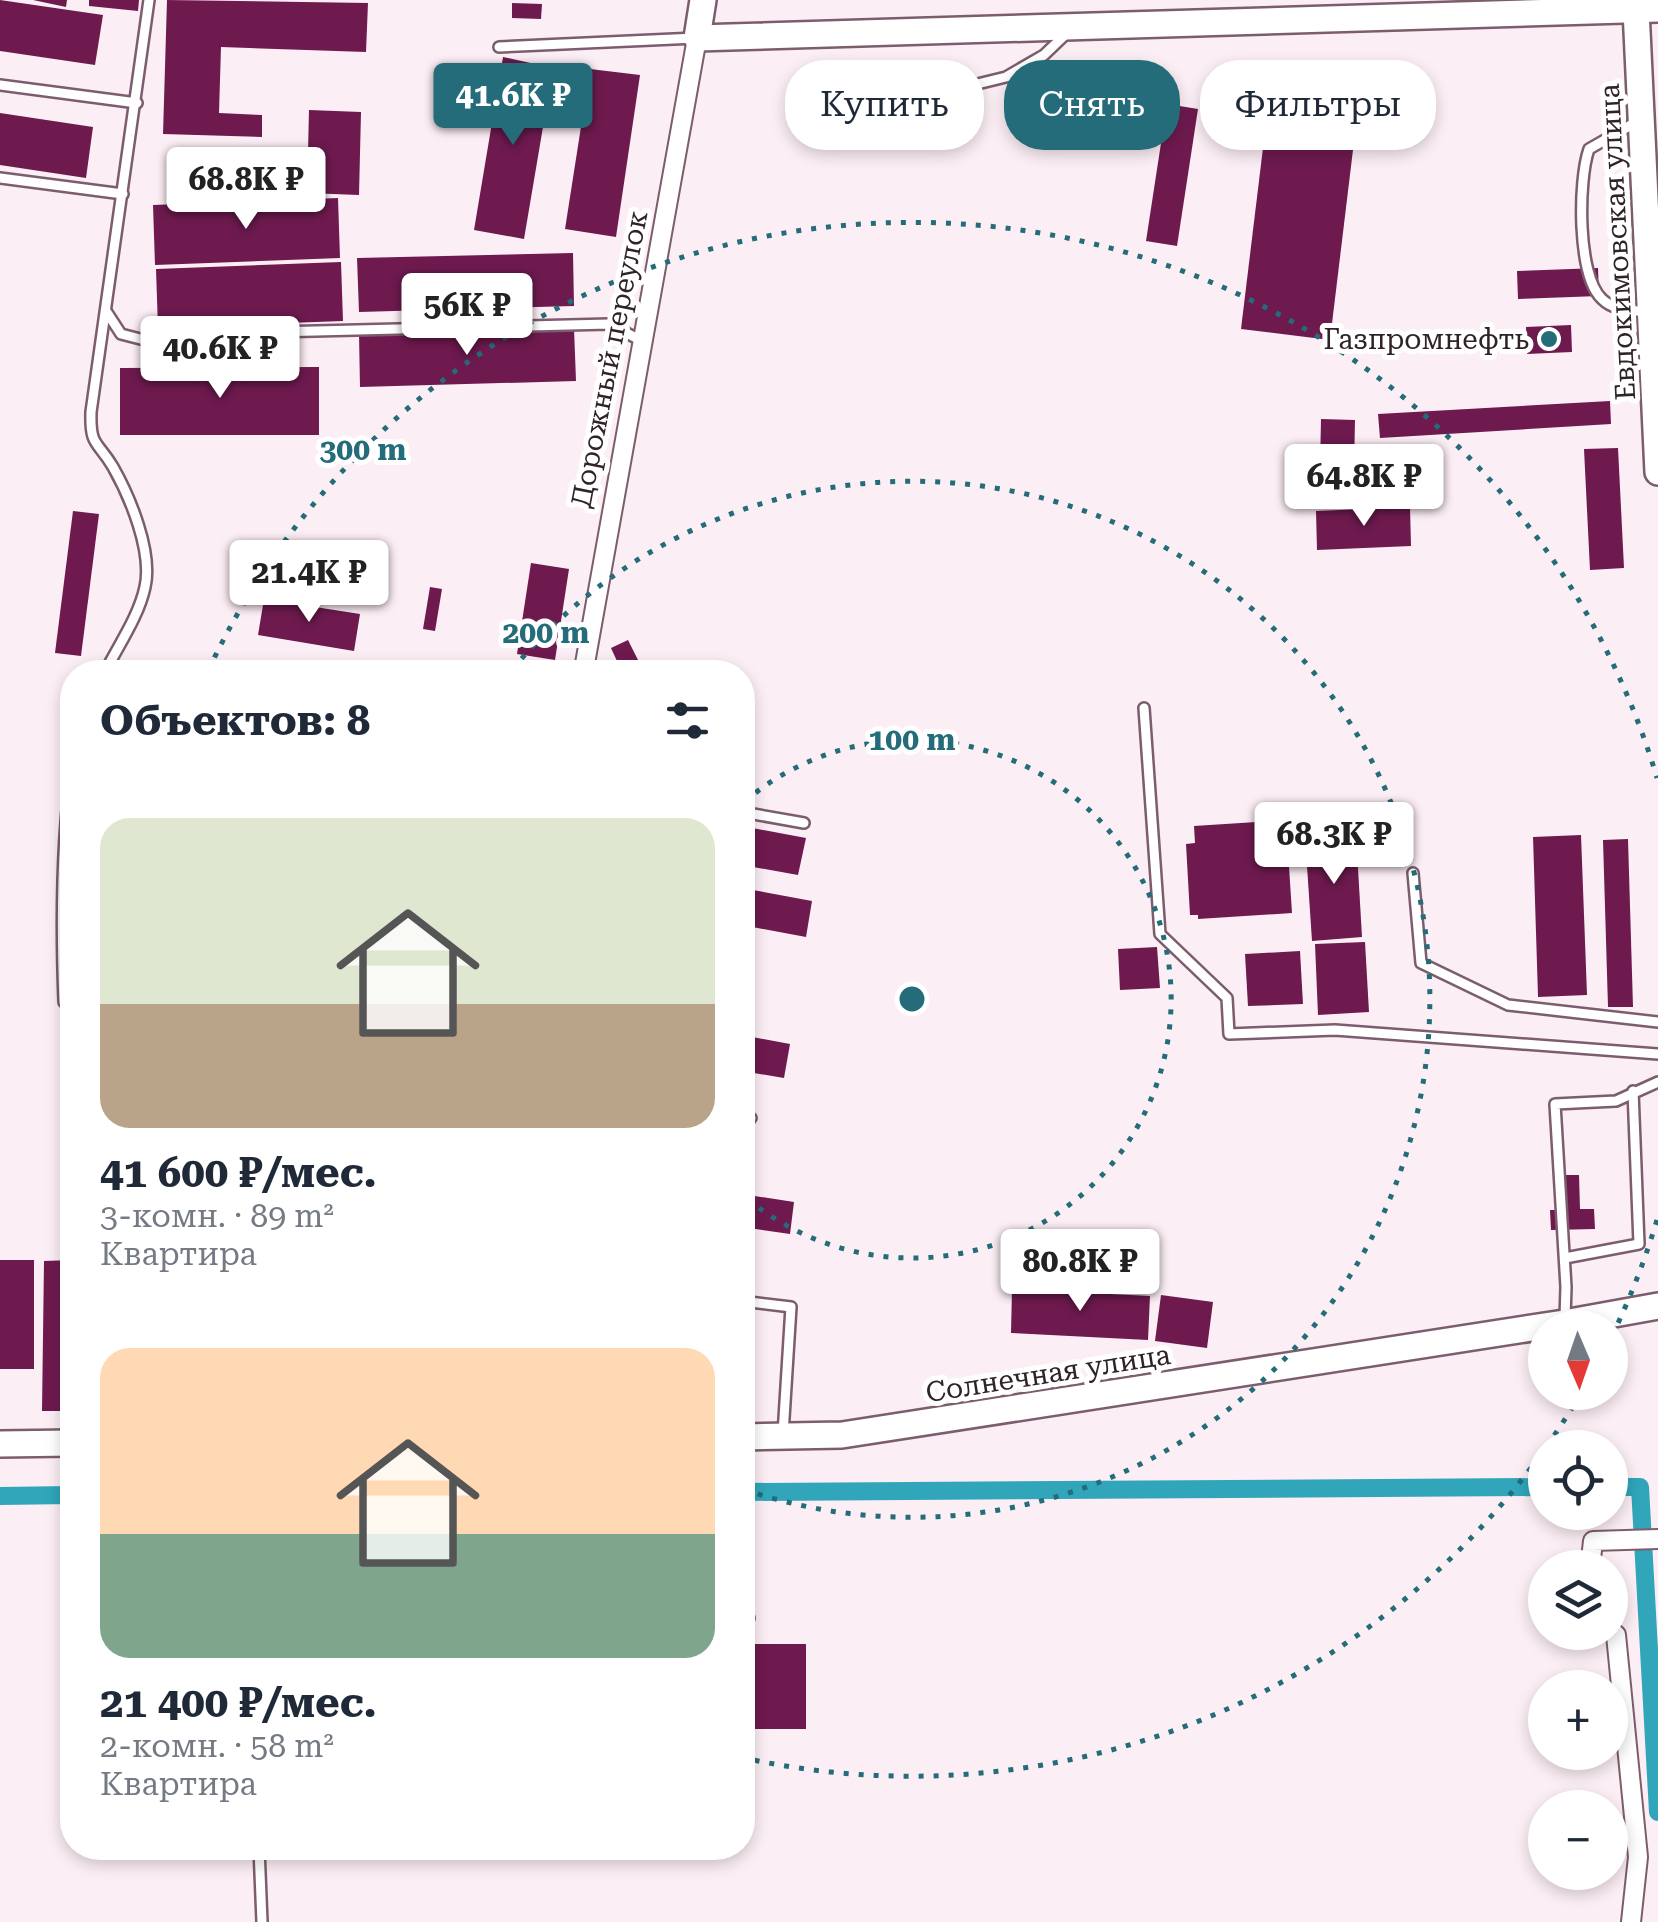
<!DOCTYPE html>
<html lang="ru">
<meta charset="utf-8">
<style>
:root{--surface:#fff;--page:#f2f2f3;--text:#1f2937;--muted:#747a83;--accent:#246c79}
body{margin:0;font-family:"Roboto Serif",serif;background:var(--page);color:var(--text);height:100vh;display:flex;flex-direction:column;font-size:38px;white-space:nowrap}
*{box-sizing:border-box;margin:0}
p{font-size:32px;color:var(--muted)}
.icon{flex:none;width:55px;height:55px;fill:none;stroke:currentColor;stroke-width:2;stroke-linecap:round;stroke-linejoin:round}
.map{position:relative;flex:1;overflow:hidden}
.details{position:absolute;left:60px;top:660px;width:695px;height:1200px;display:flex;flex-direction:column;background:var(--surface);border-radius:40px;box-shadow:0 5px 15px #0003}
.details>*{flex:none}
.top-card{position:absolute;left:785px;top:60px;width:722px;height:90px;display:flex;gap:20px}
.needle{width:65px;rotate:178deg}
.tools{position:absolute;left:1528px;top:1310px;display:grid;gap:20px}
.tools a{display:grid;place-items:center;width:100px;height:100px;border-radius:50%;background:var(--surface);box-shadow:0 5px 15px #0003;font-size:50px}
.price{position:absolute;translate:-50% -85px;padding:0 22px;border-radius:10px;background:#fff;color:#222;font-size:32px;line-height:65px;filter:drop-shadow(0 2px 5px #0008)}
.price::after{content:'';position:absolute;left:50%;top:60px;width:30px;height:22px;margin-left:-15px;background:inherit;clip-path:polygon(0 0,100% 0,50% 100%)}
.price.on{background:var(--accent);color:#fff}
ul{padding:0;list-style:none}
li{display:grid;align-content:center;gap:20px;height:530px;padding:0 40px}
li span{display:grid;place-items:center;height:310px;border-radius:30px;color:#555}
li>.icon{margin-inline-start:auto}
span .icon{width:180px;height:180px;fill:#fffc;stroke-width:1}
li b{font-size:42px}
h2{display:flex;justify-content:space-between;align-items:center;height:120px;padding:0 40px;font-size:42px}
.pill{padding:0 35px;border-radius:40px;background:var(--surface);box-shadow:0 5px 15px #0003;font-size:35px;line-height:90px}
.pill.on{background:var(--accent);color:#fff}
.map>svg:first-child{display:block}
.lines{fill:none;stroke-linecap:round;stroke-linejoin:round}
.canal{stroke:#31a6ba;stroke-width:18}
.building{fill:#6e1a4f}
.lane-casing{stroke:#7c5d6d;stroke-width:14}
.street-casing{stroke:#7c5d6d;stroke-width:22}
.secondary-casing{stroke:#7c5d6d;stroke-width:30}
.lane{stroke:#fff;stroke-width:9}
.street{stroke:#fff;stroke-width:18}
.secondary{stroke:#fff;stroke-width:25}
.ring{fill:none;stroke:#246c79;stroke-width:5;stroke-dasharray:5 10}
.poi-dot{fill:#246c79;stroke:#fff;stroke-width:4}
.labels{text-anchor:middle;stroke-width:10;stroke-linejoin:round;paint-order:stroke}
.street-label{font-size:28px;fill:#2f2229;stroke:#fff}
.poi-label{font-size:28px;fill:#2f2229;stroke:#fff;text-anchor:end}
.centre{fill:#246c79;stroke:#fff;stroke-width:5}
.ring-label{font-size:30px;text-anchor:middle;font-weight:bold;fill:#246c79;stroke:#fff;stroke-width:10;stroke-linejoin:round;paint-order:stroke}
</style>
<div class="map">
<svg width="1658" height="1922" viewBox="0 0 1658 1922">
<rect width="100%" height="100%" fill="#fceef5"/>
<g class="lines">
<g class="canal">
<polyline points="1610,1487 1640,1487 1658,1812"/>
<polyline points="742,1492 1545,1487"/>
<polyline points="0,1496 72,1495"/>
</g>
</g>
<g class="building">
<polygon points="0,0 103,15 95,65 0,51"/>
<polygon points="33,0 67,0 66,7"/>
<polygon points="89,0 139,0 138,11 89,6"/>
<polygon points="167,0 368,3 366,52 221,47 219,113 262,115 262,137 163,134"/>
<polygon points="512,3 542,4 541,19 512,18"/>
<polygon points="503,57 553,68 524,239 474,230"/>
<polygon points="590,69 640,75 616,237 565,229"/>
<polygon points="1271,82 1360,92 1330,340 1241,329"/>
<polygon points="1167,104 1198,109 1177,246 1146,241"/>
<polygon points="309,110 361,112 359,195 307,193"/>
<polygon points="0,113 93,127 86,178 0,165"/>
<polygon points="338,198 340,258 155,265 153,205"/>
<polygon points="573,253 574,306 359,312 357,258"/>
<polygon points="341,262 343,321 158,328 156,269"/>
<polygon points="1598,268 1599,296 1518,299 1517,271"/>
<polygon points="1571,325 1572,352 1527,354 1526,327"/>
<polygon points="574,328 576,381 360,387 359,334"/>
<polygon points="319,367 319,435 120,435 120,368"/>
<polygon points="1610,401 1611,424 1380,438 1378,414"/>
<polygon points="1321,419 1355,420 1354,468 1320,467"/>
<polygon points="1618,448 1624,568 1590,570 1584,449"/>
<polygon points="1410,507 1411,546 1317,550 1316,511"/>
<polygon points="73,511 99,514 81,656 55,653"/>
<polygon points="531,563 569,569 555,660 517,654"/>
<polygon points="430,587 442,589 435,631 423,629"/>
<polygon points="264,599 360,614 354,651 258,635"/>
<polygon points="628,640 644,672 622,672 611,648"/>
<polygon points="1286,820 1292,913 1198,919 1198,915 1190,915 1186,844 1195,843 1194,826"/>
<polygon points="742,826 806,838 798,875 742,865"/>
<polygon points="1356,834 1362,937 1312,941 1305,836"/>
<polygon points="1581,835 1587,995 1538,997 1533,837"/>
<polygon points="1628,839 1633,1007 1608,1007 1603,840"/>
<polygon points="742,888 812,901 806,937 742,925"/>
<polygon points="1365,942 1369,1012 1318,1015 1315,944"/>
<polygon points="1157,947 1160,988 1120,990 1118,949"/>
<polygon points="1300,951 1303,1004 1248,1006 1245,954"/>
<polygon points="742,1035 790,1044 784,1078 742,1071"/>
<polygon points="1563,1175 1579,1175 1580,1209 1594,1209 1595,1229 1551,1230 1550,1210 1564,1210"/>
<polygon points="742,1194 794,1202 790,1234 742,1227"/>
<rect x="0" y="1260" width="34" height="109"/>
<polygon points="72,1260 72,1411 42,1411 44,1261"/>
<polygon points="1012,1289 1150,1296 1148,1340 1011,1333"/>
<polygon points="1161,1295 1213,1302 1207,1348 1155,1341"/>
<rect x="742" y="1644" width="64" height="85"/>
<polygon points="555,1848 659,1848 646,1860 568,1860"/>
</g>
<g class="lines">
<g class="lane-casing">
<g id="lane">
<polyline points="499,47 696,38"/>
<polyline points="0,85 137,103"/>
<path d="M1638 121 1589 149C1578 180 1577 276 1602 299 1614 311 1631 310 1646 312"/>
<polyline points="903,126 930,102 965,87 1006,77 1044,55 1068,32"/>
<polyline points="0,178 123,194"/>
<polyline points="106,311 121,334 152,342 233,333 609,324 644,342"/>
<path d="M105 672C118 646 139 616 145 587 153 552 130 497 113 467 97 440 90 447 91 412L149 0"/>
<polyline points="1144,708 1160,934 1227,998 1229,1034 1335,1030 1658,1054"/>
<path d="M72 766C61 843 61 925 64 1002L72 1010"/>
<polyline points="742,812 804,823"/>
<polyline points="1413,873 1421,963 1508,1005 1658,1022"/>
<polyline points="742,1117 751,1118"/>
<polyline points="1565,1258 1639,1244 1633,1091"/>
<polyline points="742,1301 791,1307 783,1434"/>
<polyline points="1565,1318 1566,1287 1555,1104 1616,1101 1658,1082"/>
<polyline points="742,1618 749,1618"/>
<polyline points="259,1848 262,1922"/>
</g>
</g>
<g class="street-casing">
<g id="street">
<polyline points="584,669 697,38"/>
<polyline points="1590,1568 1593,1541 1658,1539"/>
<polyline points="1610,1630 1616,1635 1638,1857 1631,1922"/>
</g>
</g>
<g class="secondary-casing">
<g id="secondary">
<polyline points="703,0 697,38 1658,9"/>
<polyline points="1636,10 1658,472"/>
<polyline points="742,1437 842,1435 1564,1323 1658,1306"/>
<polyline points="0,1444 72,1443"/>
</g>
</g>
<use href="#lane" class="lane"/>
<use href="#street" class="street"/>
<use href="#secondary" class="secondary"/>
</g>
<g class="ring">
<path d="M744 802A259 259 0 1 1 744 1196"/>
<path d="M512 670A518 518 0 1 1 743 1489"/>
<path d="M1657 1220A777 777 0 0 1 1610 1340M1581 1393A777 777 0 0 1 744 1758M208 671A777 777 0 0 1 1657 778"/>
</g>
<circle class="poi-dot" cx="1549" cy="339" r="10"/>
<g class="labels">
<g class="street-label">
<text transform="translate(1617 242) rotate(-93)" y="10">Евдокимовская улица</text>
<text transform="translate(609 359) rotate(-79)" y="10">Дорожный переулок</text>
<text transform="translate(1048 1373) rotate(-9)" y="10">Солнечная улица</text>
</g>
<g class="poi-label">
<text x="1529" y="349">Газпромнефть</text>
</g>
</g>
<circle cx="912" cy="999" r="15" class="centre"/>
<g class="ring-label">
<text x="363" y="460">300 m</text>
<text x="546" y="643">200 m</text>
<text x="912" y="750">100 m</text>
</g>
</svg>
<div class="tools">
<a><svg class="needle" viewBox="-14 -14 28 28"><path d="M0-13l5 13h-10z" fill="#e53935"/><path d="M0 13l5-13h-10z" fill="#747a83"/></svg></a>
<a><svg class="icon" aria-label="locate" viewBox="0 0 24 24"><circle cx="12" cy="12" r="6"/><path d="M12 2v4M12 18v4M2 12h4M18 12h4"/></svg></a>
<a><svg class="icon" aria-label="layers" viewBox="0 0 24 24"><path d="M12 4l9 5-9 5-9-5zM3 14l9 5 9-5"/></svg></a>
<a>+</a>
<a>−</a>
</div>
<b class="price on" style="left:513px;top:148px">41.6K ₽</b>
<b class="price" style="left:246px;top:232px">68.8K ₽</b>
<b class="price" style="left:467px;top:358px">56K ₽</b>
<b class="price" style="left:220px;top:401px">40.6K ₽</b>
<b class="price" style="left:1364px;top:529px">64.8K ₽</b>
<b class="price" style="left:309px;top:625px">21.4K ₽</b>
<b class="price" style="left:1334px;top:887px">68.3K ₽</b>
<b class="price" style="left:1080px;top:1314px">80.8K ₽</b>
<div class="top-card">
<a class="pill">Купить</a>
<a class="pill on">Снять</a>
<a class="pill">Фильтры</a>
</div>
<section class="details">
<h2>Объектов: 8<svg class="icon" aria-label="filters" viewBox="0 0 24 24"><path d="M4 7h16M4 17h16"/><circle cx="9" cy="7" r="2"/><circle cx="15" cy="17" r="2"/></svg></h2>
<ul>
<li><span style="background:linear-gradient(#dfe7d0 60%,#b9a48a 0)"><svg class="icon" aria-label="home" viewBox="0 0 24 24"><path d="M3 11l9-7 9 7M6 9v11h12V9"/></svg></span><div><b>41 600 ₽/мес.</b><p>3-комн. · 89 m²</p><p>Квартира</p></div></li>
<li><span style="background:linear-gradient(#ffd9b3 60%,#7fa58c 0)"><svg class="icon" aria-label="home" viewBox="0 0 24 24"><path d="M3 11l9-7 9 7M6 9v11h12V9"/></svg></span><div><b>21 400 ₽/мес.</b><p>2-комн. · 58 m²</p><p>Квартира</p></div></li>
</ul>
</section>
</div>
